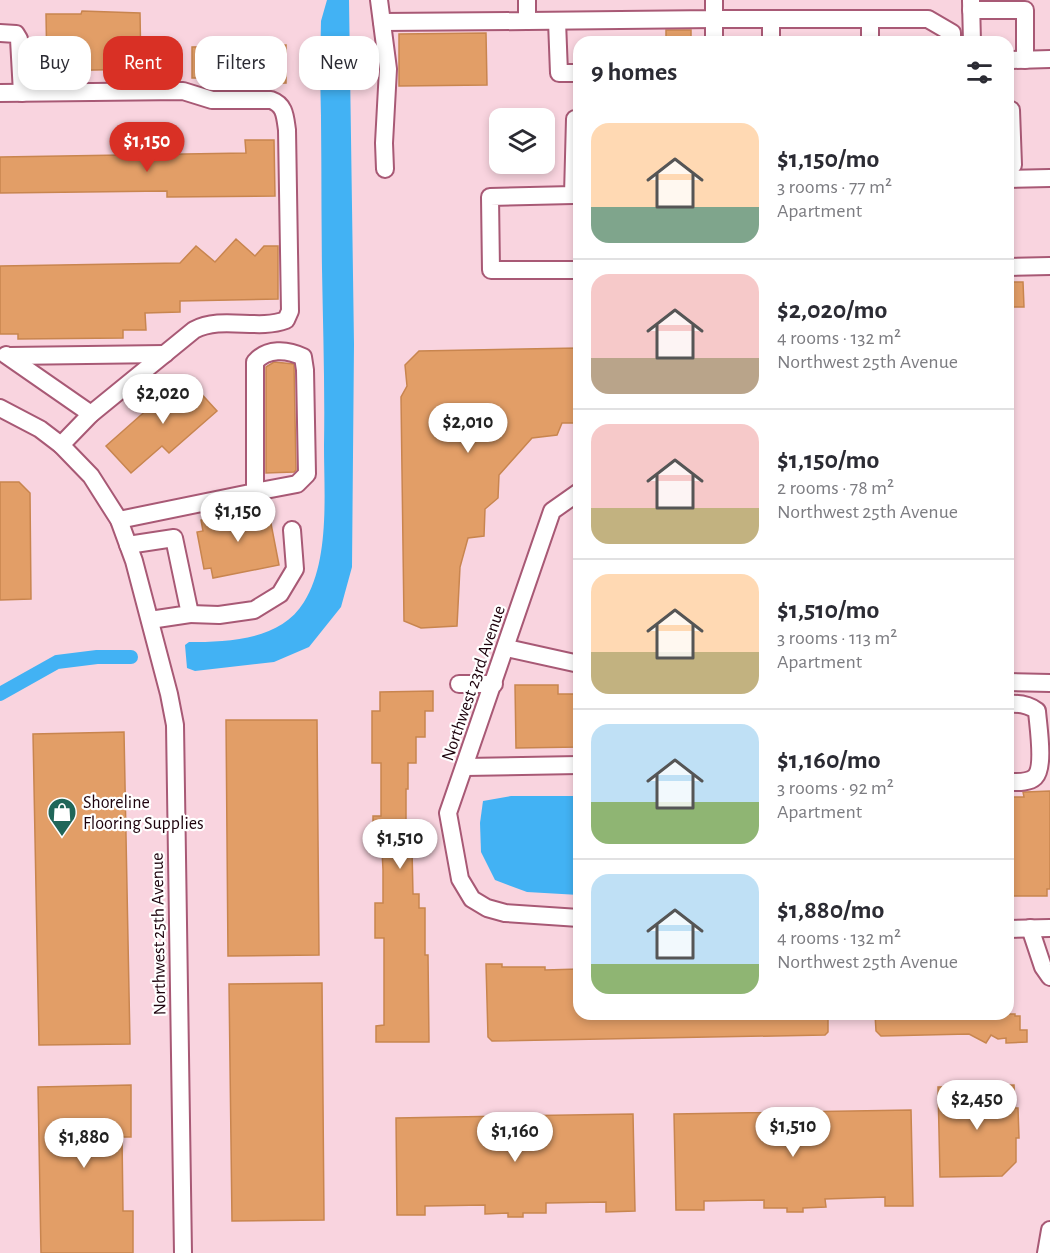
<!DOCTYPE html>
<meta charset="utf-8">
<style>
:root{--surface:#fff;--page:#f7f7f7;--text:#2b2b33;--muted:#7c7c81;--line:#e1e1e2;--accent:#d93025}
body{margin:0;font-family:"Alegreya Sans",sans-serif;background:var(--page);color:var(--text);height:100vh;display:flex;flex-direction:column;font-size:22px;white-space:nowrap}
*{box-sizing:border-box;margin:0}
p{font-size:20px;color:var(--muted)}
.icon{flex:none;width:33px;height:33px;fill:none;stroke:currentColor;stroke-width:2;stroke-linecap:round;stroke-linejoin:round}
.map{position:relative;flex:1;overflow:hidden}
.side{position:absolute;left:573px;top:36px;width:441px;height:984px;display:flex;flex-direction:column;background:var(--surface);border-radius:18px;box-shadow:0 3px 9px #0003}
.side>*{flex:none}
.guide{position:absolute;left:18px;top:36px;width:465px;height:54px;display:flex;gap:12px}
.tools{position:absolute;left:489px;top:108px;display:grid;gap:12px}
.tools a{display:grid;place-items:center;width:66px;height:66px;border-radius:12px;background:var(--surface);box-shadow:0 3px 9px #0003;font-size:30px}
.price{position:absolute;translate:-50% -51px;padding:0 14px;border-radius:21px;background:#fff;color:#222;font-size:20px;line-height:39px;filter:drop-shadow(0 2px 3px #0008)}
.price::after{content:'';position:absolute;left:50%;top:36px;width:18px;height:14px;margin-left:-9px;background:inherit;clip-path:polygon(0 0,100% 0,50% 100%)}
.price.selected{background:var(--accent);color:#fff}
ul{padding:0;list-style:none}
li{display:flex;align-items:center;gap:18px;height:150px;padding:0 18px}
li+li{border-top:2px solid var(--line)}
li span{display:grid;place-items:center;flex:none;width:168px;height:120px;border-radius:18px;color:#555}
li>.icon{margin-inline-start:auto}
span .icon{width:72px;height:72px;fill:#fffc;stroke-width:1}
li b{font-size:26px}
h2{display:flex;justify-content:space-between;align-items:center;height:72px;padding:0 18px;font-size:26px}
.pill{padding:0 21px;border-radius:18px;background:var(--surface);box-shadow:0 3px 9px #0003;font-size:21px;line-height:54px}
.pill.selected{background:var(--accent);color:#fff}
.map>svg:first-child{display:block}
.water{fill:#42b2f4}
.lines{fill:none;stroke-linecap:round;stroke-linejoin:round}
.canal{stroke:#42b2f4;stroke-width:14}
.building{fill:#e29e67;stroke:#c8854f;stroke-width:1.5}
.minor-casing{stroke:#a85975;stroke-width:20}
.minor{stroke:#fff;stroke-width:16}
.labels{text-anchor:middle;stroke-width:4.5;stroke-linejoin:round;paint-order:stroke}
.street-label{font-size:18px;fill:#1d020c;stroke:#fff}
.poi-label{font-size:18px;fill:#1d020c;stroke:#fff;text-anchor:start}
</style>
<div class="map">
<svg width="1050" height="1253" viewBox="0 0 1050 1253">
<rect width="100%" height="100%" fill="#f9d4df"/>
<g class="water">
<path d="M327 0H349L354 344 352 567 341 607 309 647 274 662 195 671 187 668 185 645 189 642C229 642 281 640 304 602 330 561 324 494 324 446 325 387 323 328 322 269 321 202 322 135 320 69L321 21Z"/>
<polygon points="511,796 579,796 579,895 527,892 495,880 481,852 480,823 483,801"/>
</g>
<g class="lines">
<polyline class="canal" points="0,694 57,662 97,657 131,657"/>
</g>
<g class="building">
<polygon points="82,11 140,13 141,69 47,71 46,14 81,14"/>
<rect x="666" y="30" width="25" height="12"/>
<polygon points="486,33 487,85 399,86 399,34"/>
<polygon points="286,45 286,83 204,84 204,78 192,78 192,47"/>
<polygon points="245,140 274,140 275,196 167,197 167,191 0,193 0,157 246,153"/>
<polygon points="236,239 255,256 264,246 278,246 278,299 180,301 180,312 145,313 146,330 123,330 123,338 18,339 18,334 0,334 0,266 180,263 196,246 215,262"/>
<polygon points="1008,282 1023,282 1024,307 1008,307"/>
<polygon points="579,348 579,423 562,423 557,435 532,438 499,475 498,498 485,509 484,536 468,538 460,567 457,626 421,628 404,621 401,397 407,386 405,365 419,351"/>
<polygon points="274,362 294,364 296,470 294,472 266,473 266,367"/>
<polygon points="185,376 217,411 169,453 162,446 131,473 106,446"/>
<polygon points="0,482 19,482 30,493 31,599 0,600"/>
<polygon points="268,508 279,565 213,578 211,568 204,569 197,532 203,531 201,520"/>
<polygon points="515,685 558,685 558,694 579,694 579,747 516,748"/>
<polygon points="433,691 433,711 425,711 425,737 416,737 416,763 408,763 408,789 406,789 406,850 412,849 413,894 419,894 419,908 425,908 425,955 428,955 429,1042 376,1042 376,1026 384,1025 384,938 375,938 375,903 383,903 383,870 382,850 373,850 373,816 381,816 381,763 372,763 372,711 380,711 380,692"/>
<polygon points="226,720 317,720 319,955 228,956"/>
<polygon points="124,732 130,1044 39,1045 33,734"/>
<polygon points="1050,791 1050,889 1047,889 1047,896 1008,896 1008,797 1024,797 1023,792 1026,792"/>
<polygon points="486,964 502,964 502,967 545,967 545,970 579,969 579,1014 828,1014 828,1032 825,1035 492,1041 488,1037"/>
<polygon points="322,983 324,1220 232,1221 229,984"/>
<polygon points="875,1014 1015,1014 1015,1016 1020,1016 1020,1030 1027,1030 1027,1042 1006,1043 1006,1038 998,1039 991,1035 986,1043 969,1034 881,1036 876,1031"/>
<polygon points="131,1085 131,1137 122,1137 123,1211 133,1211 133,1253 41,1253 38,1087"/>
<polygon points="1014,1085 1015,1108 1018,1108 1019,1138 1016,1138 1016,1162 1002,1176 940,1177 938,1087"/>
<polygon points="911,1110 913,1206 885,1206 885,1197 825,1199 826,1207 803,1208 803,1212 787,1212 787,1208 764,1208 764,1200 704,1201 704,1210 676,1210 674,1114"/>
<polygon points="633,1114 635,1211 606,1212 606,1202 546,1203 546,1213 523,1213 523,1217 508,1217 508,1213 485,1214 485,1205 425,1206 425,1215 397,1215 396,1118"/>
</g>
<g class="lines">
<g class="minor-casing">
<g id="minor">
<polyline points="379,0 388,69 384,143 385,169"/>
<polyline points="971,1 972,42"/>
<polyline points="971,10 1025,10 1025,60"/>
<polyline points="771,19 771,42"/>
<polyline points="870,19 870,42"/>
<polyline points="527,21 714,19 714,0"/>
<polyline points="557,21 559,73 579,73"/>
<polyline points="382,22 527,21 527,0"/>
<polyline points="0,33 16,34 19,39 22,93"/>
<polyline points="714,42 714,19 928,19 952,33 952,42"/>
<polyline points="1012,60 1050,59"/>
<path d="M0 93 183 91 212 100H271C285 105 285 116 287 130L290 311 286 320C257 331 222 315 194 330L91 414 61 445"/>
<polyline points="1008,110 1011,110 1013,165 1008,165"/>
<polyline points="579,119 575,119 573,195 490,197 491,270 579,270"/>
<polyline points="1008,179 1050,178"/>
<polyline points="1008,267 1050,266"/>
<polyline points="6,355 91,414"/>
<polyline points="9,356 165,354"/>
<polyline points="0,408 40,429 61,445 91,476 119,520 134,561 169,694 175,725 183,1253"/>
<polyline points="579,492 552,511 448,813 460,879 472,899 487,908 505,913 579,918"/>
<path d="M119 520 255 492V362C267 348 287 349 303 357L305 370 307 474 297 484 255 492"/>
<polyline points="128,545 174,538 190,614 150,620"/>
<polyline points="190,614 219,615 254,610 280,594 295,569 292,530"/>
<polyline points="507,648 579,664"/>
<polyline points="1008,682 1050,683"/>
<polyline points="459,684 494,684"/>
<path d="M1008 704C1019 703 1028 704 1037 711 1038 725 1045 767 1035 777 1029 783 1016 782 1008 782"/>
<polyline points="465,767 579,765"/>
<polyline points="1030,928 1043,967 1050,977"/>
<polyline points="1008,929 1050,928"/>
<polyline points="1046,1253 1050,1230"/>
</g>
</g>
<use href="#minor" class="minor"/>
</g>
<defs>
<g id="shop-pin" transform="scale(1.5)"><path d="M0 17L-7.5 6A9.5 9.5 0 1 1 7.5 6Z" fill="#206659" stroke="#fff"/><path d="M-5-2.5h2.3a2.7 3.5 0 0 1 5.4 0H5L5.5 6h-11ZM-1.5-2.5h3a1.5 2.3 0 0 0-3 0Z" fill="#fff"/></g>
</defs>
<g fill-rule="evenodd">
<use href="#shop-pin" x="62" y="812"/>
</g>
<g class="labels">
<g class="street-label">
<text transform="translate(473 683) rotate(-71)" y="6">Northwest 23rd Avenue</text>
<text transform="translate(158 934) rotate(-91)" y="6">Northwest 25th Avenue</text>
</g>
<g class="poi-label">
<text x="83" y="808">Shoreline<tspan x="83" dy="21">Flooring Supplies</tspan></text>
</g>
</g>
</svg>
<div class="tools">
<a><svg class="icon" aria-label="layers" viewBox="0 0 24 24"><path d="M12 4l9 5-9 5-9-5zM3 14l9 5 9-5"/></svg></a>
</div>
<b class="price selected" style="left:147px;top:173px">$1,150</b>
<b class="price" style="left:163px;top:425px">$2,020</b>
<b class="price" style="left:468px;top:454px">$2,010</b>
<b class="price" style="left:238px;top:543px">$1,150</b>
<b class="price" style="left:400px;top:870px">$1,510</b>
<b class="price" style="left:977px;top:1131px">$2,450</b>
<b class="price" style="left:793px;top:1158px">$1,510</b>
<b class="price" style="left:515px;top:1163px">$1,160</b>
<b class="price" style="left:84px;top:1169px">$1,880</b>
<div class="guide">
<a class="pill">Buy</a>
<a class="pill selected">Rent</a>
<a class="pill">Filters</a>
<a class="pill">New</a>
</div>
<section class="side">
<h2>9 homes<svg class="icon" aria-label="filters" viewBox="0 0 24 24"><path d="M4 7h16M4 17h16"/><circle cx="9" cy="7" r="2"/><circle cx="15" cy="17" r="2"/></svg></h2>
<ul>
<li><span style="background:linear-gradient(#ffd9b3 70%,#7fa58c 0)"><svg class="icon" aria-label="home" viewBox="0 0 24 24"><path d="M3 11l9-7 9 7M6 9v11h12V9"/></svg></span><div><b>$1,150/mo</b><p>3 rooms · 77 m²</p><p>Apartment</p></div></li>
<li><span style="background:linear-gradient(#f6c9c9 70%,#b9a48a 0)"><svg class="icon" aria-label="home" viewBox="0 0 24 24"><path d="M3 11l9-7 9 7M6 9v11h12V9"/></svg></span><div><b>$2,020/mo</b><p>4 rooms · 132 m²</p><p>Northwest 25th Avenue</p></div></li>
<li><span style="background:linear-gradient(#f6c9c9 70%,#c2b280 0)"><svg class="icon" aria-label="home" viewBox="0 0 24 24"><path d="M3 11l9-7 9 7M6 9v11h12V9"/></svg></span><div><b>$1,150/mo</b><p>2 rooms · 78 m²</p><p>Northwest 25th Avenue</p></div></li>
<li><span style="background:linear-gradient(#ffd9b3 65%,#c2b280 0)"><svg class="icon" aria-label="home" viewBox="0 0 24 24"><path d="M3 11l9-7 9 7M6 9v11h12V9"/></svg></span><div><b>$1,510/mo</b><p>3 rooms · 113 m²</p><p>Apartment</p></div></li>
<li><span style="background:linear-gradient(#bfe0f5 65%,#8fb573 0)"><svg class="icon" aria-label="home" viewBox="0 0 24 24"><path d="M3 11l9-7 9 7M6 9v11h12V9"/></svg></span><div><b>$1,160/mo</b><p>3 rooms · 92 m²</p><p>Apartment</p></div></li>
<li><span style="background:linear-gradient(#bfe0f5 75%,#8fb573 0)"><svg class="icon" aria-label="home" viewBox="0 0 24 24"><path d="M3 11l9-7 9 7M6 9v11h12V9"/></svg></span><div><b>$1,880/mo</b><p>4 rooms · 132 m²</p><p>Northwest 25th Avenue</p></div></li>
</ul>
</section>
</div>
